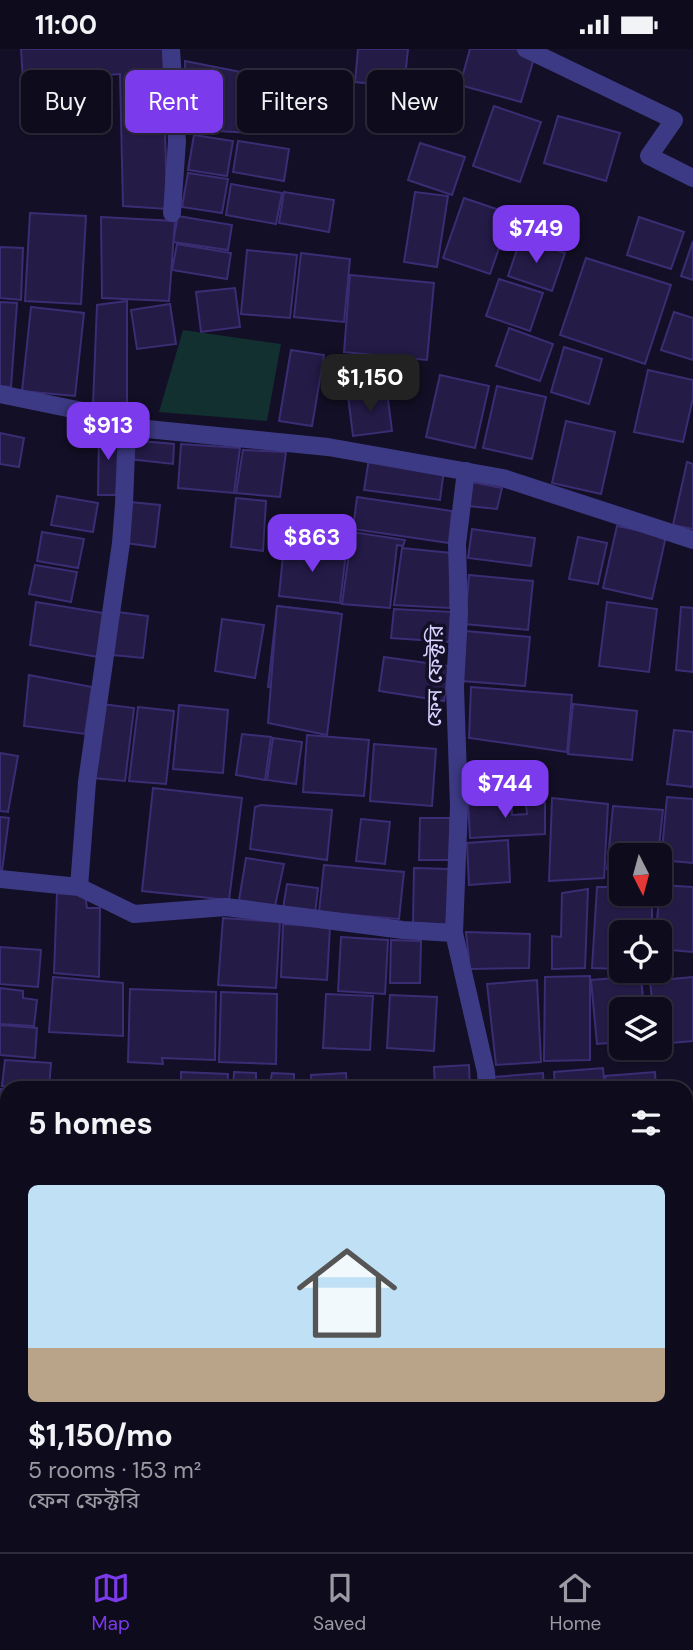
<!DOCTYPE html>
<meta charset="utf-8">
<style>
:root{--surface:#0e0b1c;--page:#1c1929;--text:#f1f3f6;--muted:#9b9ba3;--line:#2e2b3b;--accent:#7c3aed}
body{margin:0;font-family:"DM Sans","Noto Sans Bengali",sans-serif;background:var(--page);color:var(--text);height:100vh;display:flex;flex-direction:column;font-size:26px;white-space:nowrap}
*{box-sizing:border-box;margin:0}
p{font-size:23px;color:var(--muted)}
.icon{flex:none;width:38px;height:38px;fill:none;stroke:currentColor;stroke-width:2;stroke-linecap:round;stroke-linejoin:round}
.map{position:relative;flex:1;overflow:hidden}
.details{position:absolute;left:0px;top:1032px;width:693px;height:471px;display:flex;flex-direction:column;background:var(--surface);border-radius:21px 21px 0 0;box-shadow:0 2px 5px #0004,0 0 0 2px var(--line)}
.details>*{flex:none}
.hud{position:absolute;left:21px;top:21px;width:651px;height:63px;display:flex;gap:14px}
.needle{width:46px;rotate:174deg}
.fabs{position:absolute;left:609px;top:794px;display:grid;gap:14px}
.fabs a{display:grid;place-items:center;width:63px;height:63px;border-radius:10px;background:var(--surface);box-shadow:0 2px 5px #0004,0 0 0 2px var(--line);font-size:35px}
.price{position:absolute;translate:-50% -60px;padding:0 16px;border-radius:14px;background:var(--accent);color:#fff;font-size:23px;line-height:46px;filter:drop-shadow(0 2px 4px #0008)}
.price::after{content:'';position:absolute;left:50%;top:42px;width:21px;height:16px;margin-left:-10px;background:inherit;clip-path:polygon(0 0,100% 0,50% 100%)}
.price.active{background:#222;color:#fff}
ul{padding:0;list-style:none}
li{display:grid;align-content:center;gap:14px;height:371px;padding:0 28px}
li+li{border-top:2px solid var(--line)}
li span{display:grid;place-items:center;height:217px;border-radius:10px;color:#555}
li>.icon{margin-inline-start:auto}
span .icon{width:126px;height:126px;fill:#fffc;stroke-width:1}
li b{font-size:30px}
h2{display:flex;justify-content:space-between;align-items:center;height:84px;padding:0 28px;font-size:30px}
.pill{padding:0 24px;border-radius:10px;background:var(--surface);box-shadow:0 2px 5px #0004,0 0 0 2px var(--line);font-size:24px;line-height:63px}
.pill.active{background:var(--accent);color:#fff}
.status{display:flex;justify-content:space-between;align-items:center;height:49px;padding:0 35px;background:var(--surface);direction:ltr}
.status svg{height:19px;fill:currentColor}
.dock{display:flex;justify-content:space-around;align-items:center;height:98px;border-top:2px solid var(--line);background:var(--surface);font-size:19px;color:var(--muted)}
.dock a{display:grid;justify-items:center;gap:4px}
.dock .active{color:var(--accent)}
.map>svg:first-child{display:block}
.green{fill:#12302f}
.building{fill:#241b47;stroke:#3b2d73;stroke-width:2}
.lines{fill:none;stroke-linecap:round;stroke-linejoin:round}
.minor{stroke:#3d3a85;stroke-width:18}
.labels{text-anchor:middle;stroke-width:7;stroke-linejoin:round;paint-order:stroke}
.street-label{font-size:21px;fill:#d9d4ff;stroke:#130f26}
</style>
<div class="status"><b>11:00</b><svg viewBox="0 0 49 12"><path d="M0 12V9h3v3zM5 12V6h3v6zM10 12V3h3v9zM15 12V0h3v12zM26 1h20v11H26zM47 4h2v5h-2z"/></svg></div>
<div class="map">
<svg width="693" height="1503" viewBox="0 0 693 1503">
<rect width="100%" height="100%" fill="#130f26"/>
<polygon class="green" points="183,281 281,295 267,372 159,363"/>
<g class="building">
<polygon points="21,0 163,0 167,160 123,157 120,25 23,32"/>
<polygon points="358,0 408,0 404,38 355,33"/>
<polygon points="470,0 515,0 535,6 521,53 460,36"/>
<polygon points="185,12 256,26 250,84 186,80"/>
<polygon points="494,57 541,73 520,133 473,117"/>
<polygon points="558,67 620,84 606,132 544,114"/>
<polygon points="194,86 233,92 227,127 188,121"/>
<polygon points="238,92 289,100 284,132 233,123"/>
<polygon points="420,94 465,108 452,146 408,131"/>
<polygon points="188,124 228,130 222,164 182,158"/>
<polygon points="231,135 282,144 276,175 226,166"/>
<polygon points="284,143 334,151 329,183 279,174"/>
<polygon points="415,143 448,147 437,218 404,213"/>
<polygon points="464,149 511,165 490,225 443,209"/>
<polygon points="30,164 86,167 81,255 25,252"/>
<polygon points="178,167 232,176 228,201 173,193"/>
<polygon points="101,168 175,172 169,252 102,249"/>
<polygon points="639,168 684,183 671,220 627,206"/>
<polygon points="521,189 565,204 552,242 508,227"/>
<polygon points="693,192 693,231 681,227"/>
<polygon points="177,195 231,204 227,230 172,221"/>
<polygon points="0,198 23,199 21,251 0,249"/>
<polygon points="247,201 297,206 290,269 241,265"/>
<polygon points="301,204 350,210 344,273 294,268"/>
<polygon points="586,209 671,236 645,315 560,286"/>
<polygon points="350,226 434,234 427,311 344,303"/>
<polygon points="499,230 543,244 530,282 486,267"/>
<polygon points="235,239 240,278 201,283 196,243"/>
<polygon points="127,252 127,362 93,356 97,256"/>
<polygon points="0,253 17,254 11,338 0,337"/>
<polygon points="170,255 176,295 137,300 131,261"/>
<polygon points="31,258 84,264 75,347 22,342"/>
<polygon points="674,263 693,269 693,311 661,301"/>
<polygon points="509,279 553,295 540,332 496,317"/>
<polygon points="564,298 602,310 589,355 551,343"/>
<polygon points="291,301 324,306 312,377 279,372"/>
<polygon points="648,321 693,331 693,349 683,393 634,383"/>
<polygon points="440,326 489,337 475,399 426,388"/>
<polygon points="497,337 546,348 532,410 483,399"/>
<polygon points="387,342 392,382 353,387 348,347"/>
<polygon points="566,372 615,383 601,445 552,434"/>
<polygon points="99,379 121,387 116,446 98,446"/>
<polygon points="0,384 24,389 19,418 0,415"/>
<polygon points="130,391 174,395 173,415 129,410"/>
<polygon points="181,395 240,399 234,444 178,439"/>
<polygon points="243,401 286,403 280,448 236,444"/>
<polygon points="370,403 445,413 440,451 364,441"/>
<polygon points="687,413 693,415 693,480 673,476"/>
<polygon points="472,433 502,439 497,460 468,457"/>
<polygon points="57,447 98,454 93,483 51,476"/>
<polygon points="357,448 452,462 449,494 353,480"/>
<polygon points="236,449 266,452 263,502 231,498"/>
<polygon points="130,453 160,456 155,498 125,494"/>
<polygon points="617,477 666,487 652,550 603,539"/>
<polygon points="472,480 535,489 531,517 468,509"/>
<polygon points="42,483 84,490 78,519 37,512"/>
<polygon points="352,483 405,491 403,497 397,496 390,559 342,555"/>
<polygon points="578,488 607,494 598,535 569,530"/>
<polygon points="284,496 346,504 340,554 279,547"/>
<polygon points="402,499 451,504 450,559 394,556"/>
<polygon points="35,516 77,523 71,553 29,545"/>
<polygon points="469,526 533,532 528,581 465,575"/>
<polygon points="36,553 103,564 98,608 30,596"/>
<polygon points="607,553 657,560 649,623 599,617"/>
<polygon points="277,557 338,564 328,646 268,638"/>
<polygon points="277,557 342,565 327,686 268,674"/>
<polygon points="681,558 693,559 693,623 676,621"/>
<polygon points="394,560 451,563 449,593 391,589"/>
<polygon points="118,563 148,567 143,609 113,606"/>
<polygon points="222,570 264,576 255,629 215,622"/>
<polygon points="466,582 530,588 525,637 462,632"/>
<polygon points="384,608 449,617 444,652 379,642"/>
<polygon points="29,626 92,638 85,685 24,677"/>
<polygon points="471,638 572,646 567,703 469,689"/>
<polygon points="102,655 134,659 125,732 93,729"/>
<polygon points="573,655 637,662 632,711 568,705"/>
<polygon points="179,656 228,661 223,724 173,720"/>
<polygon points="138,658 174,662 166,735 129,732"/>
<polygon points="674,681 693,683 693,738 667,735"/>
<polygon points="242,685 271,688 265,731 236,726"/>
<polygon points="307,686 369,691 364,747 303,743"/>
<polygon points="273,689 302,693 296,735 267,731"/>
<polygon points="374,695 436,700 432,757 370,752"/>
<polygon points="0,704 18,707 8,763 0,762"/>
<polygon points="153,739 242,749 229,851 142,842"/>
<polygon points="667,748 693,750 693,814 661,811"/>
<polygon points="552,749 608,755 604,829 549,832"/>
<polygon points="511,751 512,766 527,765 526,755 545,754 545,785 470,789 468,753"/>
<polygon points="261,756 332,761 327,811 250,800 255,758"/>
<polygon points="613,757 663,761 658,807 621,807 621,821 607,820"/>
<polygon points="0,768 9,769 2,822 0,822"/>
<polygon points="420,769 450,769 450,811 419,811"/>
<polygon points="361,770 390,773 385,815 356,812"/>
<polygon points="508,791 510,833 469,836 467,794"/>
<polygon points="246,809 284,815 275,857 239,851"/>
<polygon points="324,816 404,823 399,870 319,863"/>
<polygon points="414,819 451,820 450,876 413,874"/>
<polygon points="287,835 318,839 315,864 283,859"/>
<polygon points="660,836 693,838 693,903 660,900 660,884 656,884"/>
<polygon points="597,838 621,838 621,845 652,845 652,884 621,884 621,920 592,919"/>
<polygon points="588,840 585,919 552,920 552,887 561,888 562,844"/>
<polygon points="57,844 85,845 87,859 100,859 99,928 54,924"/>
<polygon points="223,869 280,873 276,939 218,936"/>
<polygon points="283,875 330,878 327,931 281,928"/>
<polygon points="466,883 530,885 529,919 470,920"/>
<polygon points="341,888 388,891 385,945 338,942"/>
<polygon points="391,891 421,892 420,934 390,934"/>
<polygon points="0,898 41,901 38,938 0,935"/>
<polygon points="590,927 590,1011 544,1012 545,928"/>
<polygon points="641,927 644,961 621,961 621,993 597,995 591,931"/>
<polygon points="53,928 123,934 123,987 49,983"/>
<polygon points="693,928 693,992 660,995 660,961 653,961 650,932"/>
<polygon points="537,931 541,1013 496,1016 487,935"/>
<polygon points="0,939 23,942 23,949 37,951 34,977 0,975"/>
<polygon points="130,940 216,943 215,1011 162,1009 163,1015 128,1013"/>
<polygon points="221,943 277,945 276,1015 219,1013"/>
<polygon points="326,945 373,947 370,1001 323,999"/>
<polygon points="390,946 437,948 434,1002 387,999"/>
<polygon points="0,976 37,979 35,1009 0,1006"/>
<polygon points="5,1011 51,1014 49,1040 2,1037"/>
<polygon points="469,1016 470,1040 435,1040 434,1018"/>
<polygon points="603,1019 605,1040 555,1040 554,1023"/>
<polygon points="181,1023 228,1025 227,1040 181,1040"/>
<polygon points="234,1023 256,1024 256,1040 233,1040"/>
<polygon points="655,1023 656,1040 606,1040 605,1027"/>
<polygon points="272,1024 294,1025 294,1040 269,1040"/>
<polygon points="346,1024 347,1040 312,1040 311,1026"/>
<polygon points="543,1024 544,1040 494,1040 493,1028"/>
<polygon points="0,1040 5,1040 3,1066 0,1066"/>
<rect x="0" y="1070" width="7" height="54"/>
<rect x="686" y="1163" width="7" height="59"/>
<rect x="686" y="1288" width="7" height="69"/>
<rect x="0" y="1293" width="7" height="62"/>
<polygon points="0,1378 7,1379 7,1458 0,1457"/>
<polygon points="686,1398 693,1398 693,1451 686,1450"/>
<rect x="686" y="1460" width="7" height="35"/>
<polygon points="46,1496 97,1496 96,1503 46,1503"/>
<polygon points="176,1496 230,1496 229,1498 176,1500"/>
<rect x="241" y="1496" width="47" height="7"/>
<polygon points="452,1496 563,1501 563,1503 452,1503"/>
<polygon points="565,1497 639,1503 566,1503"/>
</g>
<g class="lines">
<g class="minor">
<polyline points="171,0 177,92 172,164"/>
<polyline points="526,0 674,71 649,107 693,129"/>
<polyline points="0,345 87,363 127,378 328,398 503,429 693,491"/>
<polyline points="466,422 457,495 459,565 455,638 459,757 454,884 486,1023 487,1040"/>
<polyline points="0,830 79,838 134,865 226,858 403,881 454,884"/>
<polyline points="79,838 87,733 121,494 124,455 127,378"/>
<polyline points="0,1133 7,1133"/>
<polyline points="686,1371 693,1371"/>
<polyline points="0,1377 7,1376"/>
</g>
</g>
<g class="labels">
<g class="street-label">
<text transform="translate(435 627) rotate(-89)" y="7">ফেন ফেক্টরি</text>
</g>
</g>
</svg>
<div class="fabs">
<a><svg class="needle" viewBox="-14 -14 28 28"><path d="M0-13l5 13h-10z" fill="#e53935"/><path d="M0 13l5-13h-10z" fill="#9b9ba3"/></svg></a>
<a><svg class="icon" aria-label="locate" viewBox="0 0 24 24"><circle cx="12" cy="12" r="6"/><path d="M12 2v4M12 18v4M2 12h4M18 12h4"/></svg></a>
<a><svg class="icon" aria-label="layers" viewBox="0 0 24 24"><path d="M12 4l9 5-9 5-9-5zM3 14l9 5 9-5"/></svg></a>
</div>
<b class="price" style="left:536px;top:216px">$749</b>
<b class="price active" style="left:370px;top:365px">$1,150</b>
<b class="price" style="left:108px;top:413px">$913</b>
<b class="price" style="left:312px;top:525px">$863</b>
<b class="price" style="left:505px;top:771px">$744</b>
<div class="hud">
<a class="pill">Buy</a>
<a class="pill active">Rent</a>
<a class="pill">Filters</a>
<a class="pill">New</a>
</div>
<section class="details">
<h2>5 homes<svg class="icon" aria-label="filters" viewBox="0 0 24 24"><path d="M4 7h16M4 17h16"/><circle cx="9" cy="7" r="2"/><circle cx="15" cy="17" r="2"/></svg></h2>
<ul>
<li><span style="background:linear-gradient(#bfe0f5 75%,#b9a48a 0)"><svg class="icon" aria-label="home" viewBox="0 0 24 24"><path d="M3 11l9-7 9 7M6 9v11h12V9"/></svg></span><div><b>$1,150/mo</b><p>5 rooms · 153 m²</p><p>ফেন ফেক্টরি</p></div></li>
</ul>
</section>
</div>
<nav class="dock">
<a class="active"><svg class="icon" aria-label="map" viewBox="0 0 24 24"><path d="M3 6l6-2 6 2 6-2v14l-6 2-6-2-6 2zM9 4v14M15 6v14"/></svg>Map</a>
<a><svg class="icon" aria-label="saved" viewBox="0 0 24 24"><path d="M7 4h10v16l-5-4-5 4z"/></svg>Saved</a>
<a><svg class="icon" aria-label="home" viewBox="0 0 24 24"><path d="M3 11l9-7 9 7M6 9v11h12V9"/></svg>Home</a>
</nav>
